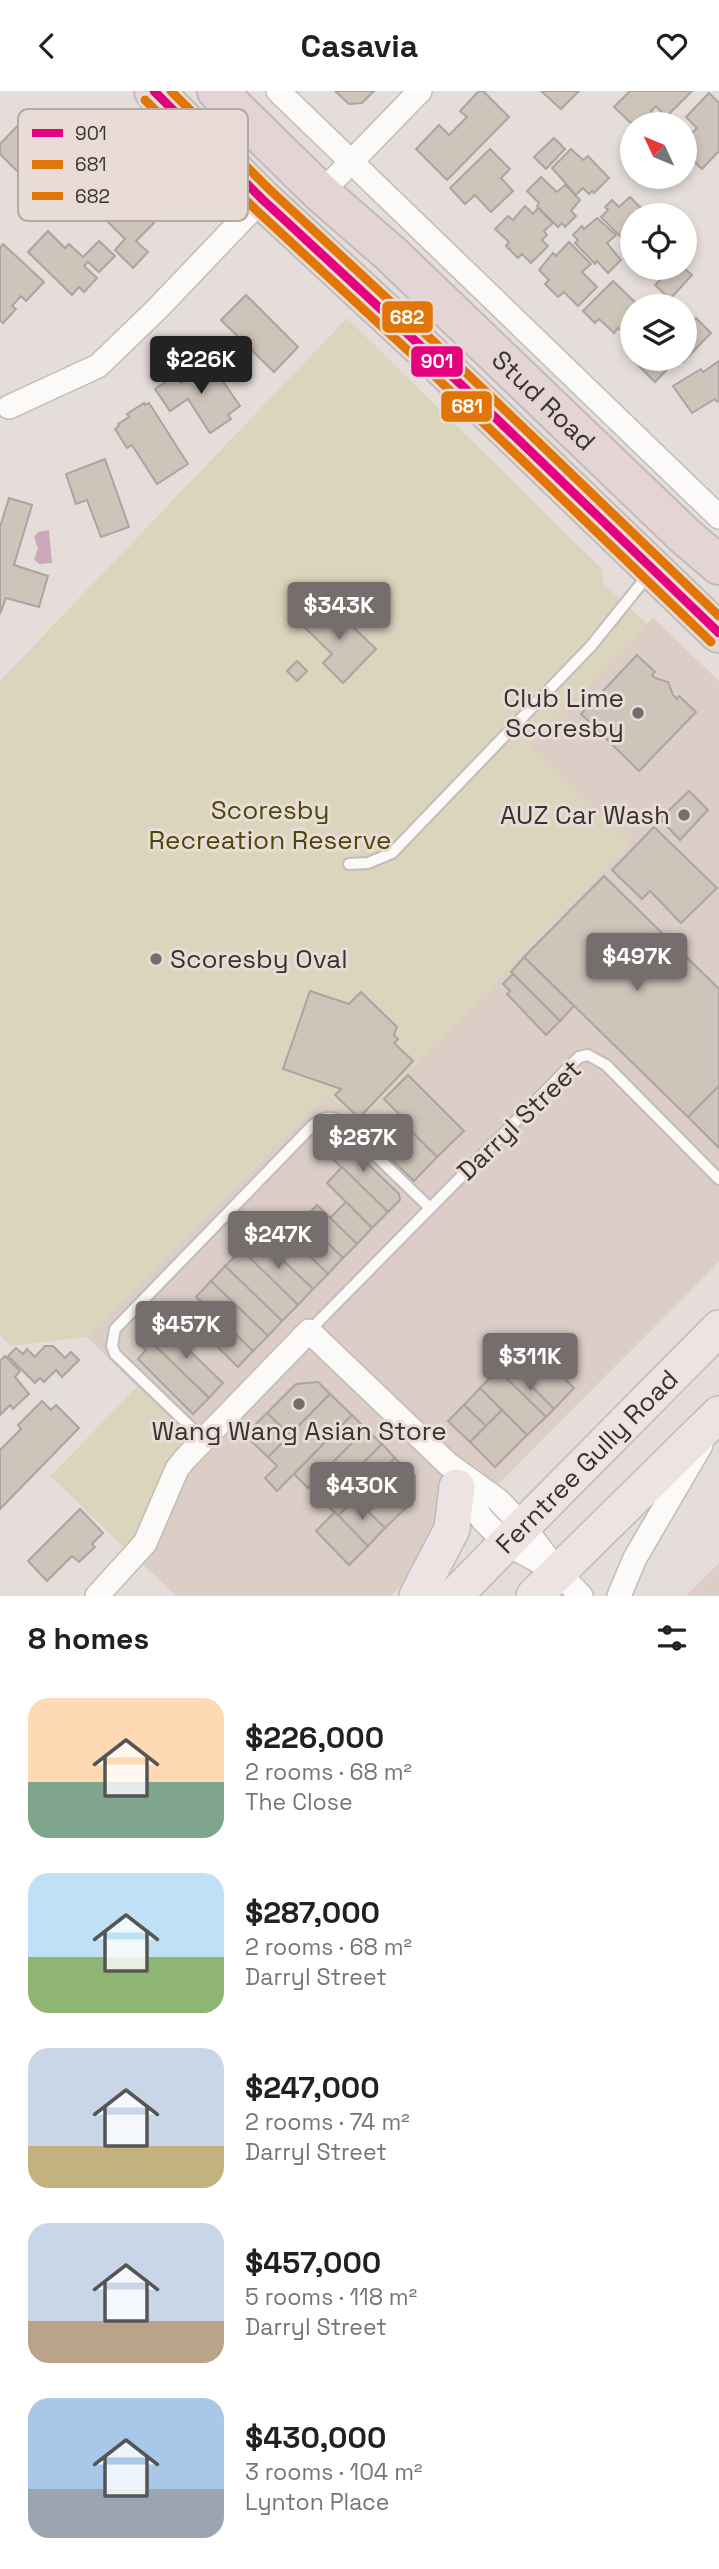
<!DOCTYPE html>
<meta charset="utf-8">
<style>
:root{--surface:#fff;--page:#f2f2f2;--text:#202124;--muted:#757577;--accent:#756e6c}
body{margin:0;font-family:"Space Grotesk",sans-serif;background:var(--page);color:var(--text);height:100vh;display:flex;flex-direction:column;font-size:26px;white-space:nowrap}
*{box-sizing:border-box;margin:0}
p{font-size:23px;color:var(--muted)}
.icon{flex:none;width:38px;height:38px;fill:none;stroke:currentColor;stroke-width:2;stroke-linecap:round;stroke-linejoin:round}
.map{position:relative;height:1505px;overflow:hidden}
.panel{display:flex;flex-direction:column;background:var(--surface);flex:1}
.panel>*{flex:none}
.needle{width:46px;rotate:314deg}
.controls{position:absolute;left:620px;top:21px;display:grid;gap:14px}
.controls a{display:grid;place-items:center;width:77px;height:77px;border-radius:50%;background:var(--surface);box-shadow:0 4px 10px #0003;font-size:35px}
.price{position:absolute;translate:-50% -60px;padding:0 16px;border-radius:7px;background:var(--accent);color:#fff;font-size:23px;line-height:46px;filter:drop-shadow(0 2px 4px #0008)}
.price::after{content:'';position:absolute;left:50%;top:42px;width:21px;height:16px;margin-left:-10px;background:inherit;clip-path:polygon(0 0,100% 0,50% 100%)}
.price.on{background:#222;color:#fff}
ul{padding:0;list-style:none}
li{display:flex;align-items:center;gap:21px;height:175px;padding:0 28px}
li span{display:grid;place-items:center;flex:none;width:196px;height:140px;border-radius:21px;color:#555}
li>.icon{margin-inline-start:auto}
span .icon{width:84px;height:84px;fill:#fffc;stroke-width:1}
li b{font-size:30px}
h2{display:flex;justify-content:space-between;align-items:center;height:84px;padding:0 28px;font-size:30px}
header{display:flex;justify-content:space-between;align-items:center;height:91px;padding:0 28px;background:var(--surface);font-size:32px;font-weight:600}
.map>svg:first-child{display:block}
.built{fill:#dccec7}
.green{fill:#dad5bc}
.water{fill:#cda8ba}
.building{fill:#cec4ba;stroke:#aaa5a1;stroke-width:2}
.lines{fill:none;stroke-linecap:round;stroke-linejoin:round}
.lane-casing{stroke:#c2bcb9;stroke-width:14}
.street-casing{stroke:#c2bcb9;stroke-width:26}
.primary-casing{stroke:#bfbbb9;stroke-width:38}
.highway-casing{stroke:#bfbbb9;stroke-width:42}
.lane{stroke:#fbfaf9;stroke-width:10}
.street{stroke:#fbfaf9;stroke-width:23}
.primary{stroke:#eee3e3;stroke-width:35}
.highway{stroke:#e5d4d5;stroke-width:38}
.bus-1-casing{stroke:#e9dcd6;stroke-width:14}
.bus-2-casing{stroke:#e9dcd6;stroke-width:14}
.bus-3-casing{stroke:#e9dcd6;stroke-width:14}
.bus-1{stroke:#e5007d;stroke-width:9}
.bus-2{stroke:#e17607;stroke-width:9}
.bus-3{stroke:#e17607;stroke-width:9}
.poi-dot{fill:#756e6c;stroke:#e9dcd6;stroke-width:2.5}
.labels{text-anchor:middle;stroke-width:6;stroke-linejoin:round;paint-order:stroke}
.street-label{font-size:26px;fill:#383331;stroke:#e9dcd6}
.poi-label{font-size:26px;fill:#383331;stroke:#e9dcd6;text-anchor:end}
.park-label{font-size:26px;fill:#4c4805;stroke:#e9dcd6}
.key{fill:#e9dcd6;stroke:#b4a9a4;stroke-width:2}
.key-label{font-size:19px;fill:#383331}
.line-badge{stroke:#e9dcd6;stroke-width:2.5}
.badge-label{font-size:19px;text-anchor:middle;font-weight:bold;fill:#fff}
</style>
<header><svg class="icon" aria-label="back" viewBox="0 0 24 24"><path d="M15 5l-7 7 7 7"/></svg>Casavia<svg class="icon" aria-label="heart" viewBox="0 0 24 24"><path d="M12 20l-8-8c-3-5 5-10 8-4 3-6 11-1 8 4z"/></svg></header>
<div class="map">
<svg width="719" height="1505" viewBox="0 0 719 1505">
<rect width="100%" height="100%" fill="#e5ddda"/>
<g class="built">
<polygon points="653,527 719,590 719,1171 489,1402 391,1505 176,1505 51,1385 137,1296 87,1246 328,1002 358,1032 631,753 529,656"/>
<polygon points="719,1472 719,1505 686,1505"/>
</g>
<g class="green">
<polygon points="347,227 601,477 604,493 647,533 530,656 631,753 358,1032 328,1002 87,1246 11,1255 0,1244 0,590"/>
<polygon points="137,1296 198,1354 134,1466 51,1385"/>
</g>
<polygon class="water" points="49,439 52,472 39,473 34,468 38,458 34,446 38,441"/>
<g class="building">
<polygon points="335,0 374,0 362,12 349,13"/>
<polygon points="479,0 483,0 509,26 447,89 416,58 439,34 449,44 467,26 460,20"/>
<polygon points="541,0 579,0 561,18"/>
<polygon points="630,0 692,0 666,26 656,15 651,20 661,31 659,33 632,33 614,16"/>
<polygon points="709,2 719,12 719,60 702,78 684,61 684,50 697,37 686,26"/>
<polygon points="31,21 35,25 39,21 57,39 17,80 0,63 0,53"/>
<polygon points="554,47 565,58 546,78 534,66"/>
<polygon points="490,58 510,78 501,87 513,100 491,121 475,104 465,113 450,97"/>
<polygon points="571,58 583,69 588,65 609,87 594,102 592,100 589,103 583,97 576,104 552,77"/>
<polygon points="114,76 137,98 129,107 154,132 136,150 148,161 133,177 115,159 125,148 84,107"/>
<polygon points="541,86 557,101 565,94 580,109 571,120 576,125 565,136 562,132 558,136 537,115 539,112 527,100"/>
<polygon points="630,106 648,124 632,124 631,156 601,126 608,119 605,116 612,109 619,116"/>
<polygon points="525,115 533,123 538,117 553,132 544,140 547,144 542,149 548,155 531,172 522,163 518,167 506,155 509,151 495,138 508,125 513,129"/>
<polygon points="597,127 616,144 607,152 621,169 608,182 597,170 595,173 575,152 578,149 573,144 582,135 584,138"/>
<polygon points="48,140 65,157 69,153 83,166 99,150 115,165 99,181 88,171 84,175 97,187 84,201 79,196 72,204 28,161"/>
<polygon points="569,151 591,173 582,181 597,196 578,215 564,201 558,206 545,193 549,189 539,179 553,162 556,165"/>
<polygon points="3,153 44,191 26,210 21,205 12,215 16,218 3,232 0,229 0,157"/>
<polygon points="672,177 684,177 692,184 670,208 655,194"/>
<polygon points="613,190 639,215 632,215 632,232 623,242 618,237 614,242 599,228 595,232 583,220"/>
<polygon points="246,204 298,256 274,281 221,229"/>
<polygon points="684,226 691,232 696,227 711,242 683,271 680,268 684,268"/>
<polygon points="639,268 677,268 655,291 635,271"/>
<polygon points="719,270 719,310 717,311 715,308 692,322 673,295 701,278 703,281"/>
<polygon points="211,273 240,315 228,324 231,328 210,342 188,308 170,320 155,298 176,284 181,292 190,286 188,283 197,277 200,281"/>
<polygon points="144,312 145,314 149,312 188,373 157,393 132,354 127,357 115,338 119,335 118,333 129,326 127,323"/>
<polygon points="105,368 129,436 101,446 87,409 76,413 66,383"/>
<polygon points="9,407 32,414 14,474 48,485 39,516 6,507 0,523 0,436"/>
<polygon points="327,511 376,558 343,592 323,572 332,563 303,535"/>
<polygon points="637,564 655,581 652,584 655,587 668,591 673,604 677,608 679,605 696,621 639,680 581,623"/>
<polygon points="297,570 307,580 297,590 287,580"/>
<polygon points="689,700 708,719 680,749 660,728"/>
<polygon points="654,736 717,797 681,832 650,800 642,808 612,779"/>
<polygon points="604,785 719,898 719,995 688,1026 524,866"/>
<polygon points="524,866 574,915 560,930 511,881"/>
<polygon points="513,883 560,930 546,944 507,903 510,900 503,893"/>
<polygon points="310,900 349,913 361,901 397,936 394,944 398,948 394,952 413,970 359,1027 335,1004 341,998 283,978"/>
<polygon points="408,984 464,1040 437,1066 396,1025 399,1023 384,1008"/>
<polygon points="719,995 719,1057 688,1026"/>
<polygon points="396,1025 437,1066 414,1090 385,1062 399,1047 386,1035"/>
<polygon points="339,1045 399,1103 400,1109 388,1121 324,1060"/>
<polygon points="342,1076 388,1121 372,1137 327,1092"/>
<polygon points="346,1111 372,1137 357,1153 330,1127"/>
<polygon points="317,1114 357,1153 343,1167 303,1129"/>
<polygon points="301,1126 343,1167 328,1183 285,1141"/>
<polygon points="285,1141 328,1183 313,1198 270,1157"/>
<polygon points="257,1145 313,1198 298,1214 243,1161"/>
<polygon points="242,1159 298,1214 282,1230 225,1175"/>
<polygon points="225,1175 282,1230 268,1245 211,1190"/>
<polygon points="211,1190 268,1245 253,1260 196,1206"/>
<polygon points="200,1209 253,1260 238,1276 186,1225"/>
<polygon points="162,1233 223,1292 209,1307 148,1248"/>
<polygon points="148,1248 209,1307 193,1323 138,1268 146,1259 141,1254"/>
<polygon points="45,1255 53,1255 65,1267 71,1261 79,1269 62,1286 56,1279 44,1291 40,1287 35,1292 8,1265 16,1257 23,1263 27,1258 35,1266"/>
<polygon points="5,1265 20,1280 15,1286 29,1303 13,1318 10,1314 0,1324 0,1270"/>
<polygon points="549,1272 574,1297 554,1318 529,1293"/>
<polygon points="517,1281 554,1318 546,1326 506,1287 510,1282"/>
<polygon points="494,1283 502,1283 546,1326 527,1344 480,1297"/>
<polygon points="318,1291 330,1303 290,1344 267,1322 296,1293"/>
<polygon points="480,1297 502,1319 486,1335 464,1314"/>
<polygon points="330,1303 352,1324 277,1400 265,1387 277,1375 268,1366"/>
<polygon points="42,1310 51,1319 56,1314 79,1337 0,1418 0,1359 21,1338 18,1334"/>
<polygon points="464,1314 486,1335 470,1351 448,1330"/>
<polygon points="502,1319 527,1344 495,1376 470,1351"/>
<polygon points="267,1322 290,1344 268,1366 245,1344"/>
<polygon points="352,1324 366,1338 308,1397 294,1383"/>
<polygon points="366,1338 382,1353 356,1379 353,1376 339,1391 335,1387 327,1395 318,1386"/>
<polygon points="382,1353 395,1367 338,1425 324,1411"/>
<polygon points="395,1367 408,1380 368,1421 355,1408"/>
<polygon points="408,1380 415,1385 415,1408 385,1437 368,1421"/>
<polygon points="355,1408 385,1437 368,1455 338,1425"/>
<polygon points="80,1418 103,1442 92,1453 95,1456 79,1471 72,1465 47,1490 28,1470"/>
<polygon points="335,1421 368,1455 349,1474 316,1440"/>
</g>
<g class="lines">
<g class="lane-casing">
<g id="lane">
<polyline points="349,773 368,772 392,762 591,555 649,483"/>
<polyline points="309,1240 579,966 588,964 606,974 719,1088"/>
<path d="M203 1348 115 1263 112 1255 115 1238 312 1035C322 1027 327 1025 339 1029L430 1117"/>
</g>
</g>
<g class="street-casing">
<g id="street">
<polyline points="278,0 719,426"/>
<polyline points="321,102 420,0"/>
<polyline points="9,316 98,275 157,218 262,108"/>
<polyline points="456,1392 483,1429 507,1453 551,1477"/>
<polyline points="97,1505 145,1452 177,1378 184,1369 309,1240 448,1373 498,1409 524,1436 558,1481 581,1505"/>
<polyline points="619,1505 635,1467 701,1354"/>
</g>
</g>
<g class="primary-casing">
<g id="primary">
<polyline points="417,1505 452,1438 457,1396"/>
<path id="s1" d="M454 1505 719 1237"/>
<polyline points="534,1505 719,1323"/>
</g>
</g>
<g class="highway-casing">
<g id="highway">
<polyline points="154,0 262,108 424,258 719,542"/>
<path id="s2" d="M217 0 321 102 391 163 685 445 719 474"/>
</g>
</g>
<use href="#lane" class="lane"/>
<use href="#street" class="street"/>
<use href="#primary" class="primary"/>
<use href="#highway" class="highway"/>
<g class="bus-1-casing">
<polyline id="bus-1" points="154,0 262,108 424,258 719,542"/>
</g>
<g class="bus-2-casing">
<polyline id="bus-2" points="145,9 254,117 416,267 711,551"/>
</g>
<g class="bus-3-casing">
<polyline id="bus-3" points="171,0 270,99 432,249 719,525"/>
</g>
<use href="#bus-1" class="bus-1"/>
<use href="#bus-2" class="bus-2"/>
<use href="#bus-3" class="bus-3"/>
</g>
<g class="poi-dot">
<circle cx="638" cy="622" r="7"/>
<circle cx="684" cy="724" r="7"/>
<circle cx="156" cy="868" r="7"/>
<circle cx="299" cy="1313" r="7"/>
</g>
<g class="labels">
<g class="street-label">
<text dy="9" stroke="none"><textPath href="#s2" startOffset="450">Stud Road</textPath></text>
<text transform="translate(519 1029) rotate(-44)" y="9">Darryl Street</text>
<text dy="9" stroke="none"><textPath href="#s1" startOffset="189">Ferntree Gully Road</textPath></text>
</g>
<g class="poi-label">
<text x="624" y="616">Club Lime<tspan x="624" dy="30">Scoresby</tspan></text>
<text x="670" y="733">AUZ Car Wash</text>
<text x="170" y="877" text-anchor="start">Scoresby Oval</text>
<text x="299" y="1349" text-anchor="middle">Wang Wang Asian Store</text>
</g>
<g class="park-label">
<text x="270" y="728">Scoresby<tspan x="270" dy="30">Recreation Reserve</tspan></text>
</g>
</g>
<rect x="18" y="18" width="230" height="112" rx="10" class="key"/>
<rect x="32" y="38" width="31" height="8" fill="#e5007d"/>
<rect x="32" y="69" width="31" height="9" fill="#e17607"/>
<rect x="32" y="101" width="31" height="8" fill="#e17607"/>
<g class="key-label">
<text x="75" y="49">901</text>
<text x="75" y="80">681</text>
<text x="75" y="112">682</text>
</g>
<g class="line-badge">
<rect x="381" y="209" width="53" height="34" rx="7" fill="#e17607"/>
<rect x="410" y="254" width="54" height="33" rx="7" fill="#e5007d"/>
<rect x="440" y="299" width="53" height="33" rx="7" fill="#e17607"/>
</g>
<g class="badge-label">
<text x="407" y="233">682</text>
<text x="437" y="277">901</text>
<text x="467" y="322">681</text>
</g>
</svg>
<div class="controls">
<a><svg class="needle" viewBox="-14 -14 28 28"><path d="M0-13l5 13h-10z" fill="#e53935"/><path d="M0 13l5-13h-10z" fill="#757577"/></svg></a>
<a><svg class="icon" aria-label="locate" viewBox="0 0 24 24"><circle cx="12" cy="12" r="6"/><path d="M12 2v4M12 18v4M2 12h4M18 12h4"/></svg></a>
<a><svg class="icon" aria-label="layers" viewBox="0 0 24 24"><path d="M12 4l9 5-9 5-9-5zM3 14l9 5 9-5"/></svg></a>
</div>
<b class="price on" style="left:201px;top:305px">$226K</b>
<b class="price" style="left:339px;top:551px">$343K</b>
<b class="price" style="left:637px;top:902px">$497K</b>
<b class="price" style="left:363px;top:1083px">$287K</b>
<b class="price" style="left:278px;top:1180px">$247K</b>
<b class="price" style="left:186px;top:1270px">$457K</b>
<b class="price" style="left:530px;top:1302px">$311K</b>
<b class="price" style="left:362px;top:1431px">$430K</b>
</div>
<section class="panel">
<h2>8 homes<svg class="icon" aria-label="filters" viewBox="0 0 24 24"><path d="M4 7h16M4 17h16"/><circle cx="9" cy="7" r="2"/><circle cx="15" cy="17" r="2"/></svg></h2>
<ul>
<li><span style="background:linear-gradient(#ffd9b3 60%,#7fa58c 0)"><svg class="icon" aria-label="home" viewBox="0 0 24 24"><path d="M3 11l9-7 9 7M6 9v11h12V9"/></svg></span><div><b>$226,000</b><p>2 rooms · 68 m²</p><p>The Close</p></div></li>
<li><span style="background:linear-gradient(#bfe0f5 60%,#8fb573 0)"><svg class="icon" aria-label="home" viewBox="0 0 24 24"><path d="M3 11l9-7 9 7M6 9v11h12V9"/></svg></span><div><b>$287,000</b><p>2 rooms · 68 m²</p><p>Darryl Street</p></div></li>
<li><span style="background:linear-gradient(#c9d6e8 70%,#c2b280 0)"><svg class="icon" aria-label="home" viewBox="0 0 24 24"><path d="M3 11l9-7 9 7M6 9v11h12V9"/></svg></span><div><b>$247,000</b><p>2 rooms · 74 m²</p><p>Darryl Street</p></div></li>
<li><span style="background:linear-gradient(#c9d6e8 70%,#b9a48a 0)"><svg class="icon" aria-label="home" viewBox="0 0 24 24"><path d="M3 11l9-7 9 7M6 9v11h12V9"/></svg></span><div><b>$457,000</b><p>5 rooms · 118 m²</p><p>Darryl Street</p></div></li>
<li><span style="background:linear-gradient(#a9c7e8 65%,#9aa5b1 0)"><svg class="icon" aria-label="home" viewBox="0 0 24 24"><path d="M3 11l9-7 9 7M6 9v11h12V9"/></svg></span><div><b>$430,000</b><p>3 rooms · 104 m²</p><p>Lynton Place</p></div></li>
</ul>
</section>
